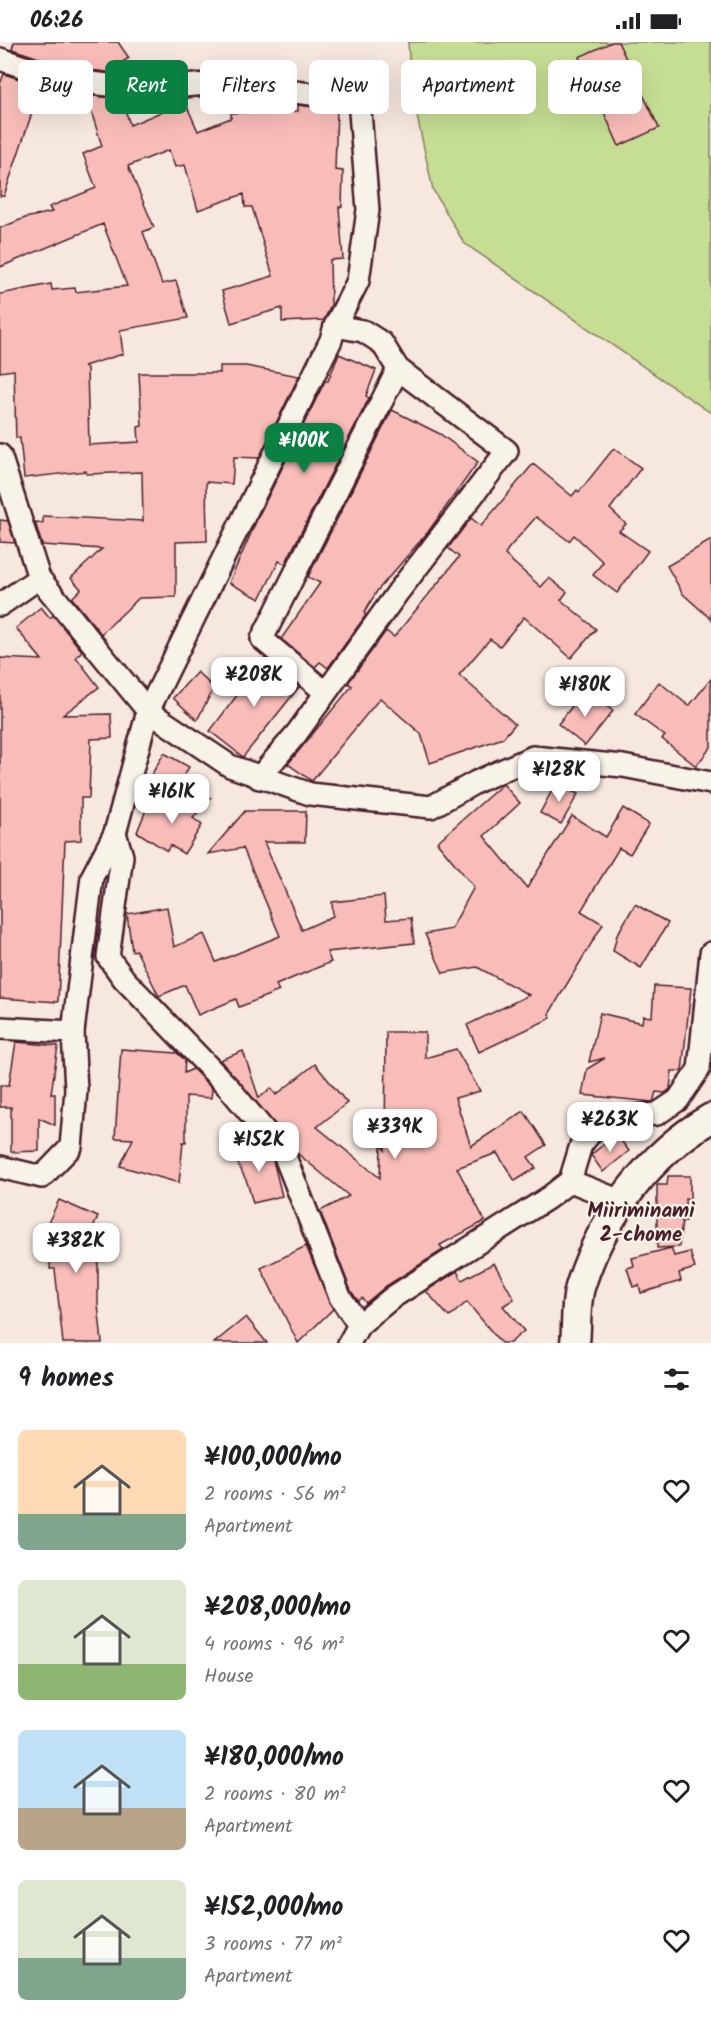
<!DOCTYPE html>
<meta charset="utf-8">
<style>
:root{--surface:#fff;--page:#f6f6f6;--text:#202124;--muted:#757577;--accent:#0b8043}
body{margin:0;font-family:Kalam,sans-serif;background:var(--page);color:var(--text);height:100vh;display:flex;flex-direction:column;font-size:22px;white-space:nowrap}
*{box-sizing:border-box;margin:0}
p{font-size:20px;color:var(--muted)}
.icon{flex:none;width:33px;height:33px;fill:none;stroke:currentColor;stroke-width:2;stroke-linecap:round;stroke-linejoin:round}
.map{position:relative;height:1301px;overflow:hidden}
.drawer{display:flex;flex-direction:column;background:var(--surface);flex:1}
.drawer>*{flex:none}
.hud{position:absolute;left:18px;top:18px;width:675px;height:54px;display:flex;gap:12px}
.price{position:absolute;translate:-50% -51px;padding:0 14px;border-radius:12px;background:#fff;color:#222;font-size:20px;line-height:39px;filter:drop-shadow(0 2px 3px #0008)}
.price::after{content:'';position:absolute;left:50%;top:36px;width:18px;height:14px;margin-left:-9px;background:inherit;clip-path:polygon(0 0,100% 0,50% 100%)}
.price.selected{background:var(--accent);color:#fff}
ul{padding:0;list-style:none}
li{display:flex;align-items:center;gap:18px;height:150px;padding:0 18px}
li span{display:grid;place-items:center;flex:none;width:168px;height:120px;border-radius:9px;color:#555}
li>.icon{margin-inline-start:auto}
span .icon{width:72px;height:72px;fill:#fffc;stroke-width:1}
li b{font-size:26px}
h2{display:flex;justify-content:space-between;align-items:center;height:72px;padding:0 18px;font-size:26px}
.tag{padding:0 21px;border-radius:9px;background:var(--surface);box-shadow:0 6px 24px #0002;font-size:21px;line-height:54px}
.tag.selected{background:var(--accent);color:#fff}
.status{display:flex;justify-content:space-between;align-items:center;height:42px;padding:0 30px;background:var(--surface);direction:ltr}
.status svg{height:16px;fill:currentColor}
.map>svg:first-child{display:block}
.green{fill:#c6de94;stroke:#887e60;stroke-width:1.5}
.building{fill:#f9bdb9;stroke:#4a1f2b;stroke-width:1.5}
.lines{fill:none;stroke-linecap:round;stroke-linejoin:round}
.street-casing{stroke:#4a1f2b;stroke-width:26}
.secondary-casing{stroke:#4a1f2b;stroke-width:33}
.street{stroke:#f7f3e8;stroke-width:21}
.secondary{stroke:#f7f3e8;stroke-width:28}
.labels{text-anchor:middle;stroke-width:4.5;stroke-linejoin:round;paint-order:stroke}
.neighbourhood-label{font-size:21px;font-weight:bold;fill:#4a1f2b;stroke:#f7f3e8}
</style>
<div class="status"><b>06:26</b><svg viewBox="0 0 49 12"><path d="M0 12V9h3v3zM5 12V6h3v6zM10 12V3h3v9zM15 12V0h3v12zM26 1h20v11H26zM47 4h2v5h-2z"/></svg></div>
<div class="map">
<svg width="711" height="1301" viewBox="0 0 711 1301">
<rect width="100%" height="100%" fill="#f7e8df"/>
<filter id="ink" filterUnits="userSpaceOnUse"><feTurbulence type="fractalNoise" baseFrequency=".0167" numOctaves="2"/><feDisplacementMap in="SourceGraphic" scale="12" xChannelSelector="R" yChannelSelector="G"/><feConvolveMatrix kernelMatrix="1 2 1 2 8 2 1 2 1" color-interpolation-filters="sRGB"/></filter>
<g filter="url(#ink)">
<polygon class="green" points="408,0 711,0 711,371 464,201 433,148 411,46"/>
<g class="building">
<polygon points="14,0 118,0 129,16 113,26 114,31 66,25 12,7"/>
<polygon points="612,0 618,0 659,86 619,104 579,15"/>
<polygon points="4,32 41,44 4,154 0,154 0,42"/>
<polygon points="86,53 122,57 130,83 185,60 198,89 231,76 231,71 298,69 298,63 337,68 335,128 343,129 342,165 339,165 343,217 330,218 331,263 324,278 282,280 282,266 231,281 222,249 273,234 252,165 245,165 244,152 198,168 185,123 175,125 169,108 128,124 154,185 143,190 162,242 176,239 188,276 120,288 123,312 84,324 87,326 89,403 139,400 138,385 142,384 139,331 220,331 220,324 246,324 299,334 259,416 234,415 232,442 206,440 207,499 176,500 176,555 139,556 101,592 72,556 81,547 71,536 102,507 42,503 35,480 43,481 43,474 143,479 142,430 86,432 86,429 24,436 20,396 16,396 14,328 0,330 0,252 51,242 52,248 75,246 76,250 127,244 103,182 0,225 0,186 25,176 52,170 49,165 96,146 83,112 102,104"/>
<polygon points="339,312 376,328 366,354 369,356 285,522 279,519 260,557 229,541 259,473 325,339 328,339"/>
<polygon points="392,368 440,392 478,420 428,490 377,549 364,571 366,573 328,626 320,620 315,625 281,597 320,541 308,535"/>
<polygon points="614,406 641,426 610,467 626,482 619,489 648,509 617,551 593,533 603,520 574,493 569,499 536,475 508,507 505,513 541,545 549,536 567,550 561,558 596,587 571,616 524,575 500,604 490,597 459,633 515,682 503,696 430,721 421,692 380,656 312,739 288,722 352,644 348,641 386,589 394,595 459,515 448,506 471,476 481,484 533,422 572,454 577,448 579,450"/>
<polygon points="0,478 8,479 15,501 0,500"/>
<polygon points="711,498 711,577 683,552 667,524"/>
<polygon points="41,565 50,576 53,573 82,609 76,615 99,645 63,673 111,672 112,696 91,697 89,756 81,756 81,798 65,799 58,960 0,956 0,616 42,618 16,586"/>
<polygon points="265,616 299,645 243,715 210,689"/>
<polygon points="197,630 214,646 197,678 173,656"/>
<polygon points="711,637 711,705 696,724 662,697 665,694 635,672 659,640 689,664"/>
<polygon points="585,648 613,669 585,704 558,682"/>
<polygon points="164,711 189,725 167,764 142,749"/>
<polygon points="556,741 578,752 561,782 540,771"/>
<polygon points="503,742 520,761 484,794 527,846 572,774 606,795 623,766 649,782 630,812 619,806 581,869 603,882 549,972 551,976 479,1010 467,983 529,953 477,925 443,931 425,892 451,887 474,845 437,800"/>
<polygon points="210,756 193,776 202,783 184,812 170,803 167,809 137,790 146,768"/>
<polygon points="245,769 306,769 305,800 264,800 302,888 333,874 332,860 384,854 386,878 411,876 414,901 327,910 331,920 276,943 279,949 239,965 236,957 198,973 185,943 159,954 136,908 132,909 127,872 167,865 174,905 204,892 216,920 280,894 243,806 208,812"/>
<polygon points="635,862 668,881 641,926 613,909 617,893"/>
<polygon points="654,944 691,946 682,1029 672,1029 670,1047 665,1051 656,1050 653,1060 582,1053 587,1027 605,1016 589,1020 600,971 642,981 643,974 652,975"/>
<polygon points="386,990 425,990 425,1016 456,1007 480,1049 455,1056 471,1104 524,1069 546,1103 528,1115 536,1126 515,1139 497,1111 457,1126 485,1179 440,1203 443,1208 386,1244 366,1261 362,1256 358,1259 351,1249 320,1169 349,1154 298,1112 220,1018 243,1009 259,1056 271,1046 276,1053 315,1022 347,1061 317,1085 380,1136 381,1103 385,1108"/>
<polygon points="16,1000 58,1004 51,1052 55,1052 55,1083 39,1076 39,1109 11,1110 11,1065 0,1065 0,1043 9,1043"/>
<polygon points="121,1007 177,1011 185,1018 184,1031 193,1027 212,1047 211,1056 186,1054 186,1100 183,1100 179,1141 120,1124 133,1097 115,1096"/>
<polygon points="616,1092 629,1109 603,1130 591,1113"/>
<polygon points="256,1099 273,1118 282,1154 253,1161 247,1140 234,1114"/>
<polygon points="668,1134 690,1134 690,1157 685,1157 686,1179 682,1179 679,1205 657,1206 657,1143 667,1143"/>
<polygon points="59,1158 98,1175 85,1203 98,1204 98,1262 102,1301 63,1301 55,1227 50,1227 52,1185 47,1183"/>
<polygon points="306,1204 333,1267 298,1301 261,1226"/>
<polygon points="671,1206 674,1214 690,1210 695,1226 679,1231 681,1239 641,1251 639,1243 633,1245 627,1226 634,1224 632,1216"/>
<polygon points="494,1221 514,1257 503,1264 524,1289 510,1301 501,1301 467,1260 449,1275 426,1249 457,1229 462,1238"/>
<polygon points="246,1275 267,1301 214,1301"/>
</g>
<g class="lines">
<g class="street-casing">
<g id="street">
<polyline points="0,17 63,38 145,47 221,41 359,58 368,168 358,239 335,284 331,298 148,669 115,791 92,835 73,990 76,1048 71,1105 42,1135 0,1125"/>
<polyline points="0,413 39,536 148,669 230,724 310,752 431,765 476,740 533,715 623,724 711,741"/>
<polyline points="0,563 39,536"/>
<polyline points="325,650 262,597 398,327"/>
<polyline points="259,736 297,691 398,550 507,409 398,327 382,301 363,289 335,284"/>
<polyline points="115,791 122,814 108,915 124,937 229,1046 284,1112 340,1255 359,1283"/>
<polyline points="0,986 73,990"/>
<polyline points="570,1139 621,1159"/>
<polyline points="349,1301 359,1283 393,1255 548,1156 570,1139 581,1103 596,1084 624,1075 657,1072 678,1058 699,1027 711,911"/>
</g>
</g>
<g class="secondary-casing">
<path id="secondary" d="M575 1301C577 1283 575 1259 581 1242 603 1174 649 1112 711 1076"/>
</g>
<use href="#street" class="street"/>
<use href="#secondary" class="secondary"/>
</g>
</g>
<g class="labels">
<g class="neighbourhood-label">
<text x="641" y="1175">Miiriminami<tspan x="641" dy="24">2-chome</tspan></text>
</g>
</g>
</svg>
<b class="price selected" style="left:304px;top:432px">¥100K</b>
<b class="price" style="left:254px;top:666px">¥208K</b>
<b class="price" style="left:585px;top:676px">¥180K</b>
<b class="price" style="left:559px;top:761px">¥128K</b>
<b class="price" style="left:172px;top:783px">¥161K</b>
<b class="price" style="left:610px;top:1111px">¥263K</b>
<b class="price" style="left:395px;top:1118px">¥339K</b>
<b class="price" style="left:259px;top:1131px">¥152K</b>
<b class="price" style="left:76px;top:1232px">¥382K</b>
<div class="hud">
<a class="tag">Buy</a>
<a class="tag selected">Rent</a>
<a class="tag">Filters</a>
<a class="tag">New</a>
<a class="tag">Apartment</a>
<a class="tag">House</a>
</div>
</div>
<section class="drawer">
<h2>9 homes<svg class="icon" aria-label="filters" viewBox="0 0 24 24"><path d="M4 7h16M4 17h16"/><circle cx="9" cy="7" r="2"/><circle cx="15" cy="17" r="2"/></svg></h2>
<ul>
<li><span style="background:linear-gradient(#ffd9b3 70%,#7fa58c 0)"><svg class="icon" aria-label="home" viewBox="0 0 24 24"><path d="M3 11l9-7 9 7M6 9v11h12V9"/></svg></span><div><b>¥100,000/mo</b><p>2 rooms · 56 m²</p><p>Apartment</p></div><svg class="icon" aria-label="heart" viewBox="0 0 24 24"><path d="M12 20l-8-8c-3-5 5-10 8-4 3-6 11-1 8 4z"/></svg></li>
<li><span style="background:linear-gradient(#dfe7d0 70%,#8fb573 0)"><svg class="icon" aria-label="home" viewBox="0 0 24 24"><path d="M3 11l9-7 9 7M6 9v11h12V9"/></svg></span><div><b>¥208,000/mo</b><p>4 rooms · 96 m²</p><p>House</p></div><svg class="icon" aria-label="heart" viewBox="0 0 24 24"><path d="M12 20l-8-8c-3-5 5-10 8-4 3-6 11-1 8 4z"/></svg></li>
<li><span style="background:linear-gradient(#bfe0f5 65%,#b9a48a 0)"><svg class="icon" aria-label="home" viewBox="0 0 24 24"><path d="M3 11l9-7 9 7M6 9v11h12V9"/></svg></span><div><b>¥180,000/mo</b><p>2 rooms · 80 m²</p><p>Apartment</p></div><svg class="icon" aria-label="heart" viewBox="0 0 24 24"><path d="M12 20l-8-8c-3-5 5-10 8-4 3-6 11-1 8 4z"/></svg></li>
<li><span style="background:linear-gradient(#dfe7d0 65%,#7fa58c 0)"><svg class="icon" aria-label="home" viewBox="0 0 24 24"><path d="M3 11l9-7 9 7M6 9v11h12V9"/></svg></span><div><b>¥152,000/mo</b><p>3 rooms · 77 m²</p><p>Apartment</p></div><svg class="icon" aria-label="heart" viewBox="0 0 24 24"><path d="M12 20l-8-8c-3-5 5-10 8-4 3-6 11-1 8 4z"/></svg></li>
</ul>
</section>
